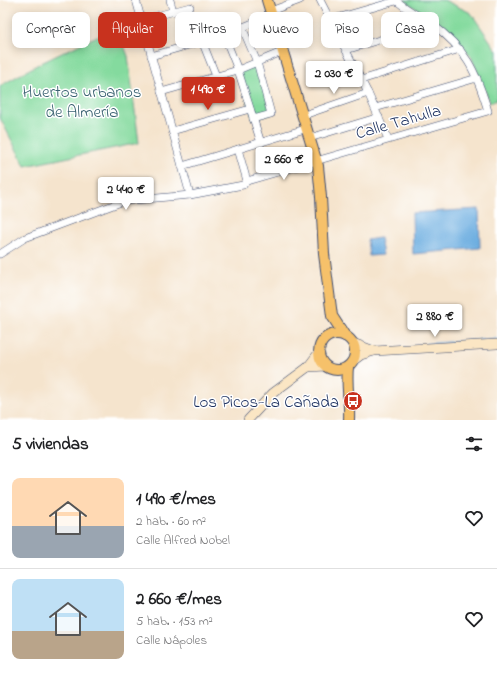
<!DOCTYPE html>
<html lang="es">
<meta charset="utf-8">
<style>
:root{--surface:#fff;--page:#f6f6f6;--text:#202124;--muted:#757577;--line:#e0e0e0;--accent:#c8321e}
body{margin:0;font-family:"Indie Flower",sans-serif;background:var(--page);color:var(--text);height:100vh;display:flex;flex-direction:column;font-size:15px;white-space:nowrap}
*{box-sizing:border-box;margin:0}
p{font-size:13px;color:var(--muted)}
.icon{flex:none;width:22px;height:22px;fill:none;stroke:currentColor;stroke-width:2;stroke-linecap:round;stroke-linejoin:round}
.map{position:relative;height:420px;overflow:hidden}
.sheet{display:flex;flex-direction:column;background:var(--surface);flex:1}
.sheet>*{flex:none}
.top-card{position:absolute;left:12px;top:12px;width:473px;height:36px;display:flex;gap:8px}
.price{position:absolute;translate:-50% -34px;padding:0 9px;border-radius:4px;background:#fff;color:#222;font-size:13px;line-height:26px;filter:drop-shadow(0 1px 2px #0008)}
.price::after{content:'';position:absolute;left:50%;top:24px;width:12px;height:9px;margin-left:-6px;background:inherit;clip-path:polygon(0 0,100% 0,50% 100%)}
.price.on{background:var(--accent);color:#fff}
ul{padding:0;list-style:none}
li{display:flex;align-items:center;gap:12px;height:100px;padding:0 12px}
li+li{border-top:1px solid var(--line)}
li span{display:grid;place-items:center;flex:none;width:112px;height:80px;border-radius:8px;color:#555}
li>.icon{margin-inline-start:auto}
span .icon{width:48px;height:48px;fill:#fffc;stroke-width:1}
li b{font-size:17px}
h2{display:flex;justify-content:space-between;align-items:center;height:48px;padding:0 12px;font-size:17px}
.chip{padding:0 14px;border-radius:8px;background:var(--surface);box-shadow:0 2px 10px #0003;font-size:14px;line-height:36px}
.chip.on{background:var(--accent);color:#fff}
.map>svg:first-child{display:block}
.green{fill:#84da9e;stroke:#50847e}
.water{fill:#6cade0;stroke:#446e9f}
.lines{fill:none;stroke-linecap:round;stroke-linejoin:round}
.stream{stroke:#6cade0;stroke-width:1.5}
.street-casing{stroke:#3c4a6f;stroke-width:8}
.secondary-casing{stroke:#3c4a6f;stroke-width:10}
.primary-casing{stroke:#3c4a6f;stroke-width:12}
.street{stroke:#fff;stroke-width:7}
.secondary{stroke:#fbe6c4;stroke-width:9}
.primary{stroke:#f6c16b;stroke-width:10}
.labels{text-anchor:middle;stroke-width:3;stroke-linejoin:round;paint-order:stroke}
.park-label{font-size:17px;fill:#3a6271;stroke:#fff}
.street-label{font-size:17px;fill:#1b2f5e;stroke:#fff}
.poi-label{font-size:17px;fill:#1b2f5e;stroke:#fff;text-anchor:end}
</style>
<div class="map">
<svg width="497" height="420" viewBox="0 0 497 420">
<rect width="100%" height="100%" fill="#fff"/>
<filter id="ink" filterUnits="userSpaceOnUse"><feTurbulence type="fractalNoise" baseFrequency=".025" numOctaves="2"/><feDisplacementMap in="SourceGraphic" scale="8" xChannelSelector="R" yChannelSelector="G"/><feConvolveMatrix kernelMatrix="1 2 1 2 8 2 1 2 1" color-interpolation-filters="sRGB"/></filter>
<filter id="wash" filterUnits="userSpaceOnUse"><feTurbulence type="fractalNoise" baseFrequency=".012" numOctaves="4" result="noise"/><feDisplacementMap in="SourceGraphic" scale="16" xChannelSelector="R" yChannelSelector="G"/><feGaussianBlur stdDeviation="0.9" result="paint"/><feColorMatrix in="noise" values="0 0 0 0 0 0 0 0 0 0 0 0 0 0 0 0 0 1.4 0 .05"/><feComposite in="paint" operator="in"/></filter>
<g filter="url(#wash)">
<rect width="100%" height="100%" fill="#f5e4cd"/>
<g class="green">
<polygon points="404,0 444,0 471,13 497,51 497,100 490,103 471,56 454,36"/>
<polygon points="119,33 128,56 139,143 25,166 0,118 0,86 37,65 95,37"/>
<polygon points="257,62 271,114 253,119 238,70"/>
</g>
<g class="water">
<polygon points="479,209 480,248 413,254 412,213"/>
<polygon points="380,238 383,255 369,256 367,240"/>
</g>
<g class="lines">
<polyline class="stream" points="426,344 497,339"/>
</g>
</g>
<g filter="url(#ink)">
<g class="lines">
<g class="street-casing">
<g id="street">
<polyline points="136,0 190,195"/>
<polyline points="170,0 173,11"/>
<polyline points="320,0 368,93 388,139"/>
<polyline points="276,9 300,0"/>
<polyline points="141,20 190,7"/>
<polyline points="330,20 396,1"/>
<polyline points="242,27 257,62 271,114 253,119"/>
<polyline points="224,35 238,70 261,143"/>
<polyline points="202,41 216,76"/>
<polyline points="346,50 432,24"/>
<polyline points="151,56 224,35 272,15"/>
<polyline points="361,80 460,49"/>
<polyline points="161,92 238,70 284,51"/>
<polyline points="375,108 477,78"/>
<polyline points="307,114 368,93"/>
<polyline points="172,131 250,109"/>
<polyline points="313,137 379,117"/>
<polyline points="238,149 247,181"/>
<polyline points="182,166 305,129"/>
<path d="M0 254 25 238 124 201 190 195 243 185 247 181 488 111C476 71 466 49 432 24 420 16 406 10 396 0"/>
</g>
</g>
<g class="secondary-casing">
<g id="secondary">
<polyline points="353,343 374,351"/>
<polyline points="353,361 361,355 374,351 497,344"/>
<polyline points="308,367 326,366"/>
<polyline points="248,420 273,393 308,367 320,351"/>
</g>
</g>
<g class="primary-casing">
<g id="primary">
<polyline points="267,0 318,166 321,197 324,254 332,316 345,336"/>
<circle cx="337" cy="352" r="18"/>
<path d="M348 367C346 385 350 402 349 420"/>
</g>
</g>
<use href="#street" class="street"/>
<use href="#secondary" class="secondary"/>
<use href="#primary" class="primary"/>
</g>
</g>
<defs>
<g id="bus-disc" transform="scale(1)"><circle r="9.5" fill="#c8321e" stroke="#fff"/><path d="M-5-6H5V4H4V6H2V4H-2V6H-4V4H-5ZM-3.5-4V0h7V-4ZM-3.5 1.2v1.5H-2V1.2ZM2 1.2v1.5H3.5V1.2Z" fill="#fff"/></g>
</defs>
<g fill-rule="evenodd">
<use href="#bus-disc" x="353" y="401"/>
</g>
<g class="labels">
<g class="park-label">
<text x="82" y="97">Huertos urbanos<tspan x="82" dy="20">de Almería</tspan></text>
</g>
<g class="street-label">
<text transform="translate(398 121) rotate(-16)" y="6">Calle Tahulla</text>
</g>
<g class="poi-label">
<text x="339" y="407">Los Picos-La Cañada</text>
</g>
</g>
</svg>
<b class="price" style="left:334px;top:95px">2 030 €</b>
<b class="price on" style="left:208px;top:111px">1 490 €</b>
<b class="price" style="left:284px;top:181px">2 660 €</b>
<b class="price" style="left:126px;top:211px">2 440 €</b>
<b class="price" style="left:435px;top:338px">2 880 €</b>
<div class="top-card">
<a class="chip">Comprar</a>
<a class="chip on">Alquilar</a>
<a class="chip">Filtros</a>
<a class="chip">Nuevo</a>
<a class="chip">Piso</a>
<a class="chip">Casa</a>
</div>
</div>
<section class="sheet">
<h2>5 viviendas<svg class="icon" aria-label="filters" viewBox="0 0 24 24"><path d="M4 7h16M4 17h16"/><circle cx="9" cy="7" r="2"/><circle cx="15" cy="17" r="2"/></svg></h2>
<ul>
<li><span style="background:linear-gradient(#ffd9b3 60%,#9aa5b1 0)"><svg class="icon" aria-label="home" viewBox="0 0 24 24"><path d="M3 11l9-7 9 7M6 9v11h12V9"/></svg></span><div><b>1 490 €/mes</b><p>2 hab. · 60 m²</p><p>Calle Alfred Nobel</p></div><svg class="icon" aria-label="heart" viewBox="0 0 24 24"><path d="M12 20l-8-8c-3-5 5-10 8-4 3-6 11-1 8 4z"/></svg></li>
<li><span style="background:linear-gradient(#bfe0f5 65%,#b9a48a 0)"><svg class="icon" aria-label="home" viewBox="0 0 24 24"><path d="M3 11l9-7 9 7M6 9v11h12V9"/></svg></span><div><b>2 660 €/mes</b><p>5 hab. · 153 m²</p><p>Calle Nápoles</p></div><svg class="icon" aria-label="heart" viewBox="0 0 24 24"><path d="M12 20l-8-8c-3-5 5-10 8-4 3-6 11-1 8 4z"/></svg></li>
</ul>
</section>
